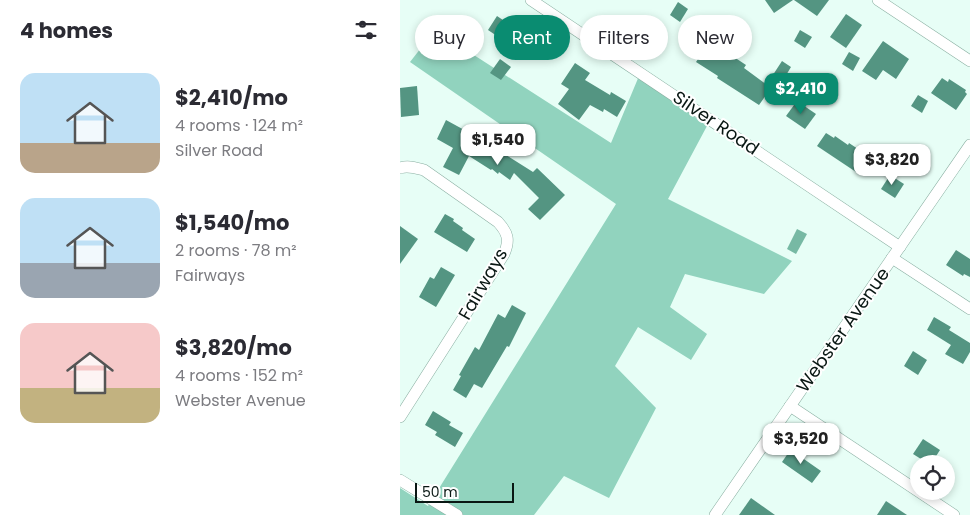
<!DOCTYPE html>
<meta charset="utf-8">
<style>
:root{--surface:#fff;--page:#f7f7f7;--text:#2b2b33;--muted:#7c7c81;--accent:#0a8c71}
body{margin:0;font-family:Poppins,sans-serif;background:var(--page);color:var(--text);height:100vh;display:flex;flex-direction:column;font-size:19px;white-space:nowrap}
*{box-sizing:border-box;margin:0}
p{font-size:16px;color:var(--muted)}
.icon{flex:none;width:28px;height:28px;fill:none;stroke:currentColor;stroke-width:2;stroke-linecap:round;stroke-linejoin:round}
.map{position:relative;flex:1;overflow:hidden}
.details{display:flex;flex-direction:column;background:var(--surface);width:400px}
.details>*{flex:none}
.guide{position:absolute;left:15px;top:15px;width:475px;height:45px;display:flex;gap:10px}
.fabs{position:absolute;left:510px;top:455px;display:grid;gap:10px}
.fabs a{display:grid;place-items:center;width:45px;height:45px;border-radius:50%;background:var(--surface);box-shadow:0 2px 8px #0003;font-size:25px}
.scale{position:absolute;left:15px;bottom:12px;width:99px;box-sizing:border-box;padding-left:5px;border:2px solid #091713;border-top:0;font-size:14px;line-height:18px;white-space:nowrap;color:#091713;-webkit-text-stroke:4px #fff;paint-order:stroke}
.price{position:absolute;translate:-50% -42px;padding:0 11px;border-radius:10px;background:#fff;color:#222;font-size:16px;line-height:32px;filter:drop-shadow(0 1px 2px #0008)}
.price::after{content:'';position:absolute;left:50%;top:30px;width:15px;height:11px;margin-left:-8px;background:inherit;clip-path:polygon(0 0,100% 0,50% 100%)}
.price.current{background:var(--accent);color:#fff}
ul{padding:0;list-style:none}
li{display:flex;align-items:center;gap:15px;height:125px;padding:0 20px}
li span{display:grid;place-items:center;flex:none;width:140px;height:100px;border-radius:15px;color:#555}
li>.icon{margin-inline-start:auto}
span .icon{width:60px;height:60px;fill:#fffc;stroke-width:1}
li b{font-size:21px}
h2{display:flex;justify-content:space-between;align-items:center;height:60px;padding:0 20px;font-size:21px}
.tag{padding:0 18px;border-radius:22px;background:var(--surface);box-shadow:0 2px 8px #0003;font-size:18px;line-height:45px}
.tag.current{background:var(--accent);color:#fff}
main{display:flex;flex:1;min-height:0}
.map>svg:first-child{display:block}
.forest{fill:#91d3be}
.water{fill:#77b9a4}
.building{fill:#549582}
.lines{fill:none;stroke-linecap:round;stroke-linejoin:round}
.street-casing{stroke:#8aafa2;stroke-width:12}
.street{stroke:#fff;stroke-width:11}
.labels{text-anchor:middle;stroke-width:4;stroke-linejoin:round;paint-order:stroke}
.street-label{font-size:18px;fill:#091713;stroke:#fff}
</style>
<main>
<section class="details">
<h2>4 homes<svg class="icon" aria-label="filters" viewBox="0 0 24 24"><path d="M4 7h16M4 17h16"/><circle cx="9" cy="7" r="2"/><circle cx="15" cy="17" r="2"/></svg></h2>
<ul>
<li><span style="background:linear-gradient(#bfe0f5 70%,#b9a48a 0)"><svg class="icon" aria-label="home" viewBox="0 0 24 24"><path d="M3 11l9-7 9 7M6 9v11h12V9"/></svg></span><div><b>$2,410/mo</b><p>4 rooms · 124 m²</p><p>Silver Road</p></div></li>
<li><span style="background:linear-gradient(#bfe0f5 65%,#9aa5b1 0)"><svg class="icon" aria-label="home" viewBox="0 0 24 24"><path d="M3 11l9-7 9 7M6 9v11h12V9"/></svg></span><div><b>$1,540/mo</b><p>2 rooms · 78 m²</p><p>Fairways</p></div></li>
<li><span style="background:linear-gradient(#f6c9c9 65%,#c2b280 0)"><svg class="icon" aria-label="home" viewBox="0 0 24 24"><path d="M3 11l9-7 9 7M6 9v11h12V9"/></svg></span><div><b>$3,820/mo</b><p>4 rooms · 152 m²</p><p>Webster Avenue</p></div></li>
</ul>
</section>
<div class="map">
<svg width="570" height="515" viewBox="0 0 570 515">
<rect width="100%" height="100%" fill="#e7fef6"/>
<polygon class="forest" points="35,30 211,143 239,76 307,126 268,199 392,261 364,294 285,274 270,307 307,334 291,360 238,327 215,366 256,408 209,498 164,476 134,515 0,515 0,488 28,506 216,204 10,62"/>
<polygon class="water" points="397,229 407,234 396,254 387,249"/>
<g class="building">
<polygon points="365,0 393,0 374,13"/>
<polygon points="394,0 429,0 417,16"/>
<polygon points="278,2 288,9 280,22 270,15"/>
<polygon points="446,14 462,25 446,48 430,37"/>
<polygon points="97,16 118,30 106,47 95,39 97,36 88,30"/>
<polygon points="251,19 265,26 258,37 245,30"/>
<polygon points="400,30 412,37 405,48 394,41"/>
<polygon points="309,34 319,40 316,44 322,48 322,49 346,65 344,68 371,88 359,105 317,78 318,76 296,62 304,50 301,48"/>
<polygon points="483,41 509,59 496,79 483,70 476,80 462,71"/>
<polygon points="449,52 460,58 453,71 442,64"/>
<polygon points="100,59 111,67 101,80 90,73"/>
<polygon points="382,61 391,67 385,77 400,86 392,99 367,84"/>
<polygon points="175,63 190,73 185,80 210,95 211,92 226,101 217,117 204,109 203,112 190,105 179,120 158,104 169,89 161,84"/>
<polygon points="542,78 548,82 549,79 566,90 565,92 567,94 556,110 531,93"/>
<polygon points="17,86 19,115 1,117 0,88"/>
<polygon points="518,95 528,101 522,113 511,106"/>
<polygon points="397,101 416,114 405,129 386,116"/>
<polygon points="46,120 79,138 133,172 137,168 165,195 140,220 128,209 139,198 114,173 110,180 99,172 98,174 92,169 91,170 69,156 59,175 43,167 53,148 37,139"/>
<polygon points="426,133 434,138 435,136 448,145 449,143 467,155 456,172 417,146"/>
<polygon points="490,175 504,184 495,198 481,189"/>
<polygon points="45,214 54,219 53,221 63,228 62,230 75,239 67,252 34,232"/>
<polygon points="0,226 18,239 0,264"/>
<polygon points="556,250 570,259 570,277 564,274 563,276 546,265"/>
<polygon points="41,267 55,275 36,307 19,297 30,277 34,279"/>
<polygon points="112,305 126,313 109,347 107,346 82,388 74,384 66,398 53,390 61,376 59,375 75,347 79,350 98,314 105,318"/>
<polygon points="534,317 551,327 549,330 570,343 570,352 563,364 545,354 551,345 527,330"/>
<polygon points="513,351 527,360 518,375 504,366"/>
<polygon points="33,411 51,422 49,425 63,433 55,447 35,435 37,432 25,425"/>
<polygon points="523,439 540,450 531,464 529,464 513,454"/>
<polygon points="393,446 404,454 401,457 421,471 412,483 382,462"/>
<polygon points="351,498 375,515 339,515"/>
<polygon points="486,501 507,515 477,515"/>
</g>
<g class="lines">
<g class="street-casing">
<g id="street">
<polyline points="131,0 500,247"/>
<polyline points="478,0 570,61"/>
<path d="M0 168C8 165 16 168 24 170L98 222C108 233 110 240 104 254L0 417"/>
<polyline points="492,258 570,309"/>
<polyline points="390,406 554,515"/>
<polyline points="0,480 57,515"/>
<polyline points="315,515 570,145"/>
</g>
</g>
<use href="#street" class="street"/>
</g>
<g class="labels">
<g class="street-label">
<text transform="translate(316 123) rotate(34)" y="6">Silver Road</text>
<text transform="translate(83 284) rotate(-60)" y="6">Fairways</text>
<text transform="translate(443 330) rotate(-55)" y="6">Webster Avenue</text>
</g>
</g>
</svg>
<div class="fabs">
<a><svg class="icon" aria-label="locate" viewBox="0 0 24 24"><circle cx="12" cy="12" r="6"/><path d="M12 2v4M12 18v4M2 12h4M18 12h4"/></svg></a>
</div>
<div class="scale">50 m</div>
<b class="price current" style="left:401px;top:115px">$2,410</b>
<b class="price" style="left:98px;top:166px">$1,540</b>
<b class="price" style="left:492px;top:186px">$3,820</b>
<b class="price" style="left:401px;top:465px">$3,520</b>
<div class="guide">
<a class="tag">Buy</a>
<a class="tag current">Rent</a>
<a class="tag">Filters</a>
<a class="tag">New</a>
</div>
</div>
</main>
